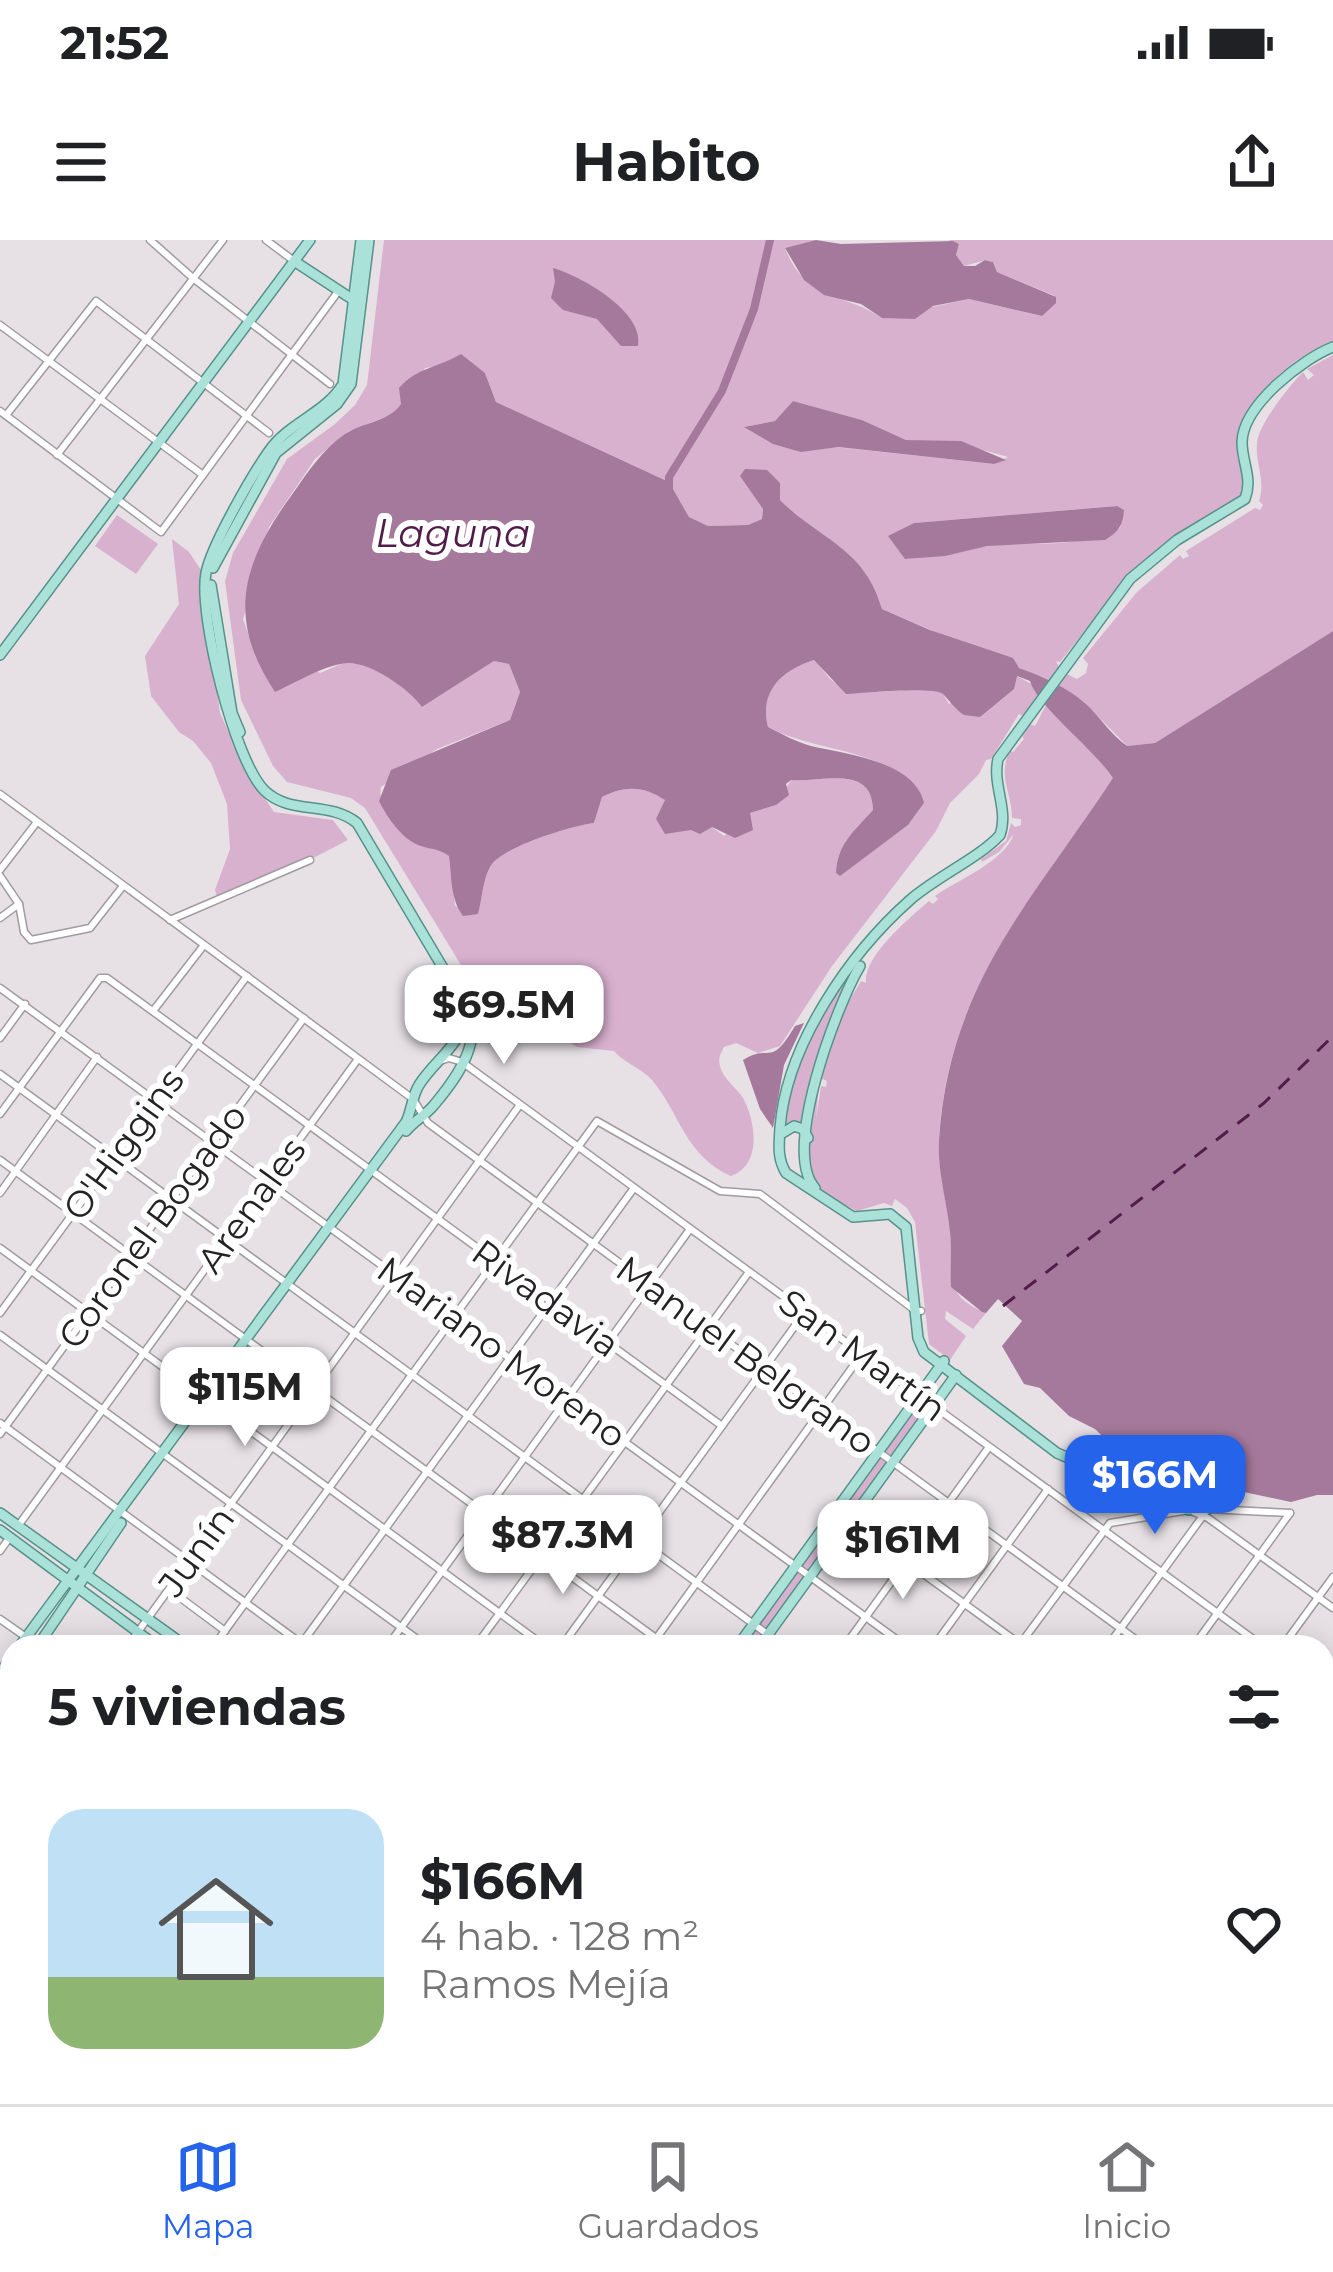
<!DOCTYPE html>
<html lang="es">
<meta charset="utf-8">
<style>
:root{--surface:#fff;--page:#f6f6f6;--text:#202124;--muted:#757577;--line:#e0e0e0;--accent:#2563eb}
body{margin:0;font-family:Montserrat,sans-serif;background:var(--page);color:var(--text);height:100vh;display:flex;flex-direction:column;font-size:45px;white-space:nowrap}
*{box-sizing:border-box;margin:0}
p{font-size:39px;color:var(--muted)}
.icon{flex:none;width:66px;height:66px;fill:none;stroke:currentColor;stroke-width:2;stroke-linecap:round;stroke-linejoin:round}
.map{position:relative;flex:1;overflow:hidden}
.sheet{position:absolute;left:0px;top:1395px;width:1335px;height:471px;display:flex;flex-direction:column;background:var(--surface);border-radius:36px 36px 0 0;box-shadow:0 6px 30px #0003}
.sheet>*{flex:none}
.price{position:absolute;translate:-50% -102px;padding:0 27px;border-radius:24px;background:#fff;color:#222;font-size:39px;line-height:78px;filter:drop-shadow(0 3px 6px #0008)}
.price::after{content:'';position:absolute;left:50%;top:72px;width:36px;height:27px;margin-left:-18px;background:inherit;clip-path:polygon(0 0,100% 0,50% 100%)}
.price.on{background:var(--accent);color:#fff}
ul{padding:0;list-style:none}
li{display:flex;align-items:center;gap:36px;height:300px;padding:0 48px}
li+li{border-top:3px solid var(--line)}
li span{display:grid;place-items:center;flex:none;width:336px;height:240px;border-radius:36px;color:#555}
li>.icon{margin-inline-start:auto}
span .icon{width:144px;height:144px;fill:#fffc;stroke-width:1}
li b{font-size:51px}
h2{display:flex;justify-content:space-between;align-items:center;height:144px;padding:0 48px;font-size:51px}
.status{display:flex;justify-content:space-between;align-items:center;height:84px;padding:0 60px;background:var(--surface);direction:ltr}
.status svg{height:33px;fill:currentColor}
header{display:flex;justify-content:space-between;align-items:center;height:156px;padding:0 48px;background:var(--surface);font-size:54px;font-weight:700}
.tabs{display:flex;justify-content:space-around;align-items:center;height:168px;border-top:3px solid var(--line);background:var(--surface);font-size:33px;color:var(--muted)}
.tabs a{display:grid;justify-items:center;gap:6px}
.tabs .on{color:var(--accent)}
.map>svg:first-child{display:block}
.green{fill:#d8b1cf;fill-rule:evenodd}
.water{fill:#a5799b}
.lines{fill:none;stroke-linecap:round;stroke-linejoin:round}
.river{stroke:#a5799b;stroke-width:8}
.ferry{stroke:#521c4a;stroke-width:3;stroke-dasharray:15 12;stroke-linecap:butt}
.minor-casing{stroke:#a09b9e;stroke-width:9}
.major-casing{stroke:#56928a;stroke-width:12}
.minor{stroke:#fff;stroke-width:6}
.major{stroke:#aae2da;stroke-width:9}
.labels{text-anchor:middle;stroke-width:12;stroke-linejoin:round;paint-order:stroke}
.street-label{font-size:36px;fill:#242224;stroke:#fff}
.water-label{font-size:39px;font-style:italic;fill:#521c4a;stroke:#fff}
</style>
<div class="status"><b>21:52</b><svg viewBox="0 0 49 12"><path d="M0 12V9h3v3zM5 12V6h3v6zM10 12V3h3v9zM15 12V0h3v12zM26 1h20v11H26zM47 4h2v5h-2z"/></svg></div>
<header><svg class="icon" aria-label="menu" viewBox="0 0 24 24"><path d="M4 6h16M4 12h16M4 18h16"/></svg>Habito<svg class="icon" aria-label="share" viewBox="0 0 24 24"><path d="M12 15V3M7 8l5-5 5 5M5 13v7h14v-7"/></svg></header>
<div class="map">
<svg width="1333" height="1864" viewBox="0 0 1333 1864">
<rect width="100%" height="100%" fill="#e7e1e5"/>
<g class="green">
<path d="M384 0H816L785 8C805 61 843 52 882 78L969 59 1041 76 1055 56 997 32 993 22 986 20 964 26 956 15 959 4 948 0H1333V102C1302 110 1248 154 1245 187 1243 210 1247 233 1241 255L1173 297 1130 334 1060 422 1056 421 1059 427 1050 441 882 369C866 310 818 298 780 260V243H747L763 269 762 279 748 285 708 286 689 277 669 242 496 162 485 133 443 125 425 128 396 173 349 191 315 219 269 287 243 379 249 396 320 433C328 430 340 423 348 423 372 423 409 448 422 467L494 421 509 424 520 452 510 480 437 509 381 547C375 582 425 599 450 616L455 666 478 673C482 660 483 639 490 627 501 607 571 586 594 583L602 557C625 545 644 546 666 560L662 569 675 591 712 587 724 596 750 573 776 565 791 540C821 543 872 523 873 570 855 590 837 604 836 633L840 635 908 585 924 563C892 505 820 515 768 487 759 450 782 430 814 420 822 426 826 437 834 442 858 462 910 444 942 452L949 464 1015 435 1042 450 1023 476 1019 474 991 519 986 520 979 534 950 563 936 591 832 726 780 806 758 813 736 803 724 807C720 815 718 818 720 826 723 839 736 847 743 858 756 882 762 925 731 936 686 917 679 872 652 840 640 827 624 823 614 811L577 807 539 784 517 800 493 805C483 792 485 772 480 756L365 568 351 558 287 542 273 526 241 460 225 341 233 313 287 219 335 184 355 165 367 145ZM793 161 862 180 906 200 965 205 1008 217 994 224 835 207 745 187 775 181ZM1116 266 1124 270 1120 288C1075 310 1029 301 980 306 955 309 931 317 906 319L889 297 914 283Z"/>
<path d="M1333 115V391L1155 503 1127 506 1084 462 1058 447 1067 434 1077 439 1086 433 1088 424 1083 418 1137 352 1180 315 1183 319 1189 316 1186 311 1194 306 1255 268 1260 270 1263 265 1259 261C1266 241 1255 224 1257 203 1258 185 1290 145 1303 132L1308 140 1314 135 1307 129Z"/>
<polygon points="117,275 158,304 136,334 95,306"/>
<polygon points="172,299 189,312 201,330 220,473 246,531 274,572 333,580 348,600 292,629 218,660 215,650 230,609 227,564 211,523 193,501 179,492 151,456 145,416 179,364"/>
<path d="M1046 465 1084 500 1114 538C1035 656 948 747 939 898 937 928 947 960 950 990 955 1031 939 1054 986 1073L973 1089 946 1071 945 1079 966 1096 950 1120 929 1104 915 982 907 968 895 959 892 966 884 963 857 971C844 965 826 955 816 945 801 928 812 864 819 843L816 880 821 846 826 847 827 841 822 839 827 818 821 820 857 736 844 770 861 741 866 743C863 717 908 679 929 661L933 664 938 659 935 656C959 639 1004 622 1014 594L999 612 982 622 981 619 1006 601 1011 583 1015 587 1021 585V579L1012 578C1012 553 997 535 1010 511L1013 512 1024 499 1022 496 1030 484 1035 486Z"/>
<path d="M852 732C828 783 811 831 806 887L792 882 782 885C794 817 811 787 852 732Z"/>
<polygon points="922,1158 930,1164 754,1407 741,1407"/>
<polygon points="1333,1676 1333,1864 1296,1864 1289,1854 1323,1854 1323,1690"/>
</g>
<g class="water">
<polygon points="816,0 841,4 953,1 959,4 956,15 964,26 975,26 985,20 993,22 997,32 1056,57 1056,63 1042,76 969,59 933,66 915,79 882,78 861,64 824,55 804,40 785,8"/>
<path d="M553 28C581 36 645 72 638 106H621L597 79 563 70 551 58 555 42Z"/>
<path d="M461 114 485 133 496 162 669 242 689 277 708 286 748 285 762 279 763 269 740 236 745 229 767 230 780 243V260C819 299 865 308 882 369L930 390 1013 418 1019 428C1040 435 1070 449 1086 464 1101 478 1111 495 1127 506L1155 503 1333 391V1255H1317L1291 1262 1183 1239 1120 1213 1095 1189 1069 1176 1040 1148 1024 1144 1002 1106 1022 1081 998 1059 986 1073 982 1072 951 1047C950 1029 952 1010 950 992 947 962 937 930 939 900 949 743 1033 660 1113 538 1094 509 1037 466 1030 441L1017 436 1014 449 980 477 964 475C955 469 950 461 943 454 934 446 863 453 846 454L814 420C782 430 759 451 768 487 782 494 796 502 811 506 845 514 915 521 924 563L908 585 840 636 836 633C837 604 855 590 873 570 872 523 821 543 791 540L786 544 789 555 776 565 750 573 753 590 735 598 712 587 700 594 691 590 665 594 656 579 665 560C644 546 625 545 602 557L594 583C571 586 501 607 490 627 483 639 482 660 478 674L463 676C450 658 452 638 449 616 438 608 433 610 421 606 402 600 387 577 379 561L391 530 510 480 520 452 509 424 494 421 422 467C409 449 372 423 348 423 326 424 295 443 275 452 226 378 242 324 291 256 308 232 321 211 345 194 363 182 389 182 401 164L399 148C419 126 436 129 461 114Z"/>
<polygon points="793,161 862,180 906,200 961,201 1006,220 994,224 838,207 801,212 773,204 744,187 775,181"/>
<path d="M1117 266 1124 270C1123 286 1118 292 1105 300L987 306 945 316 905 319 888 296 914 283Z"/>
<path d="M804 783 784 825 773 888 760 869 743 820C771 802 769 830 795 786Z"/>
</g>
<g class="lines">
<polyline class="river" points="669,252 669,237 722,151 754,69 770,0"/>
<polyline class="ferry" points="1003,1066 1264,863 1333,796"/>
<g class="minor-casing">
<g id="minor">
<polyline points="150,0 194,39 330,144"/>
<polyline points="266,0 294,21"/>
<polyline points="0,85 203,235"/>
<polyline points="0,171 161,292 337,53"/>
<polyline points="7,174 96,61 269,193"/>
<polyline points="57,215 223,0"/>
<polyline points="0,554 413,859 428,883 1146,1407"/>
<polyline points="0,630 37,582"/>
<polyline points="0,636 19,664 24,692 31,700 90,688 123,646"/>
<polyline points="0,678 19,664"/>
<polyline points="170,680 310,620"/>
<polyline points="0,748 907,1407"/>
<polyline points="153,771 204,705"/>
<polyline points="0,798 25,764"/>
<polyline points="440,821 449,818 462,822 1264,1407"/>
<polyline points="0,834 785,1407"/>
<polyline points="0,874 100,738 107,738 722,1186"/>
<polyline points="0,920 668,1407"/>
<polyline points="0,953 97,817"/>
<polyline points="0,1008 546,1407"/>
<polyline points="0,1073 247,736"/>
<polyline points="0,1095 428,1407"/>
<polyline points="0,1183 306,1407"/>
<polyline points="0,1194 304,778"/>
<polyline points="852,1282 1024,1407"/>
<polyline points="18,1286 358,819"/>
<polyline points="0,1311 10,1297"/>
<polyline points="170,1350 225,1391"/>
<polyline points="0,1379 40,1407"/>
<polyline points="127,1407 519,866"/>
<polyline points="213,1407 597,881 720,951 760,954 916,1071 921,1071"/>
<polyline points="299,1407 634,948"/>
<polyline points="387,1407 690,989"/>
<polyline points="475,1407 749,1032"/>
<polyline points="561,1407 805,1072"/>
<polyline points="650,1407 862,1114"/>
<polyline points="844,1407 989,1207"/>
<polyline points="933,1407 1048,1249"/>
<polyline points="1018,1407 1110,1283 1189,1270 1208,1278 1333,1368"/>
<polyline points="1107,1407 1208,1269 1290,1273"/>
<polyline points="1193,1407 1290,1273"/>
<polyline points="1282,1407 1333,1337"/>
<polyline points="0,1467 12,1476"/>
<polyline points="1323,1468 1333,1454"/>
<polyline points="1323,1535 1333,1543"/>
<polyline points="0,1553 12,1562"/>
<polyline points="0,1581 12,1564"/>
<polyline points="0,1642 12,1651"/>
<polyline points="0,1698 12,1682"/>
<polyline points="0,1729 12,1738"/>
<polyline points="0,1815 12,1823"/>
<polyline points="0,1817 12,1801"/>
<polyline points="54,1854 68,1864"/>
<polyline points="171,1854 185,1864"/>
<polyline points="291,1854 305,1864"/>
<polyline points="531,1854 545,1864"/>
<polyline points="653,1854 667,1864"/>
<polyline points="920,1854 933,1864"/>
<polyline points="1042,1854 1055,1864"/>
<polyline points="1160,1854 1173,1864"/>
<polyline points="1279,1854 1293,1864"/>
<polyline points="143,1864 150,1854"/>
<polyline points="228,1864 236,1854"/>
<polyline points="317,1864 324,1854"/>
<polyline points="511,1864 519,1854"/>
<polyline points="600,1864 608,1854"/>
<polyline points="686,1864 693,1854"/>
<polyline points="775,1864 782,1854"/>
<polyline points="860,1864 867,1854"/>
<polyline points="949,1864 956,1854"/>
<polyline points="1216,1864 1223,1854"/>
</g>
</g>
<g class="major-casing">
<g id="major">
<polyline points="294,21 355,61"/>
<polyline points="213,328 276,213 337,164 351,144 369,0"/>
<polyline points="211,345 232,473 240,492"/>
<polyline points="0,415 310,0"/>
<path d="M406 891C414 881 426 875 434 865 470 822 488 788 455 738"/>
<polyline points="781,894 794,886 803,889 808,898"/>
<path d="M815 948C781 911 837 765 860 726"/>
<polyline points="1185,1263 1208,1269"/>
<path d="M1189 1270 1057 1213 924 1112 918 1098 906 987 890 974 853 977 786 933C777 918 779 905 780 888 786 806 849 714 910 660 936 637 979 618 1000 595 1009 570 992 545 998 519L1130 339 1177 300 1245 259C1253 238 1242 223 1242 202 1243 165 1302 119 1333 107"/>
<polyline points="0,1273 187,1407"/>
<polyline points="0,1290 158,1407"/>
<path d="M19 1407 406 882C412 870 412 856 419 845 437 816 474 798 462 760L357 583C329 560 290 576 264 550 234 519 198 374 206 333 211 306 252 235 269 211 288 183 326 173 343 144L361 0"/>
<polyline points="37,1407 121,1283"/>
<polyline points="737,1407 944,1121"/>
<polyline points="759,1407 956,1135"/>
<polyline points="0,1433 12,1417"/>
<polyline points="0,1457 12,1441"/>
<polyline points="1323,1606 1333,1592"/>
<polyline points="774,1854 787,1864"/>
<polyline points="799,1854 812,1864"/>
<polyline points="404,1864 411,1854"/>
<polyline points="426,1864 433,1854"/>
<polyline points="1130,1864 1136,1854"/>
<polyline points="1139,1864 1145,1854"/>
</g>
</g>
<use href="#minor" class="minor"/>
<use href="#major" class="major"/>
</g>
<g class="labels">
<g class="street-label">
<text transform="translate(123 904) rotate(-54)" y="13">O'Higgins</text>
<text transform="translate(251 965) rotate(-54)" y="13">Arenales</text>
<text transform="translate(152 986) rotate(-54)" y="13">Coronel Bogado</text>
<text transform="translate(546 1058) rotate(36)" y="13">Rivadavia</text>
<text transform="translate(502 1112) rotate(36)" y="13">Mariano Moreno</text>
<text transform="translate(746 1115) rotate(36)" y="13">Manuel Belgrano</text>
<text transform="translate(863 1115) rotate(36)" y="13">San Martín</text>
<text transform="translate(196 1311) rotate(-54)" y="13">Junín</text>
</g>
<g class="water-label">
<text x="453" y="307">Laguna</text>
</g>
</g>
</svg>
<b class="price" style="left:504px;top:827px">$69.5M</b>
<b class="price" style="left:245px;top:1209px">$115M</b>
<b class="price on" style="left:1155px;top:1297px">$166M</b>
<b class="price" style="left:563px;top:1357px">$87.3M</b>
<b class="price" style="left:903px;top:1362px">$161M</b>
<section class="sheet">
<h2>5 viviendas<svg class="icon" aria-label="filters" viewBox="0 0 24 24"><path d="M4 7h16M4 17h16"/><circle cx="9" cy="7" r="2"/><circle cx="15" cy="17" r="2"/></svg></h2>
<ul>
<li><span style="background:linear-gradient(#bfe0f5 70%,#8fb573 0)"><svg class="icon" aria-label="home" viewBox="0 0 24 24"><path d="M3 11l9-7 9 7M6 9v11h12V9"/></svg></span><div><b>$166M</b><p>4 hab. · 128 m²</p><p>Ramos Mejía</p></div><svg class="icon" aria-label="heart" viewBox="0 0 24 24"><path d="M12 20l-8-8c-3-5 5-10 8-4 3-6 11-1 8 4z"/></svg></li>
</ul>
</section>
</div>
<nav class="tabs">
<a class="on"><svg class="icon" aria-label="map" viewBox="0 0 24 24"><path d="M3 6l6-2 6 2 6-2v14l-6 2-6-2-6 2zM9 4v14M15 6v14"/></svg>Mapa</a>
<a><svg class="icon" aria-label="saved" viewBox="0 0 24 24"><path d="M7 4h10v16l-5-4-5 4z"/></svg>Guardados</a>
<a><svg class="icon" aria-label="home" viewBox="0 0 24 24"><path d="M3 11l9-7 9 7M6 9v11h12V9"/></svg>Inicio</a>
</nav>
